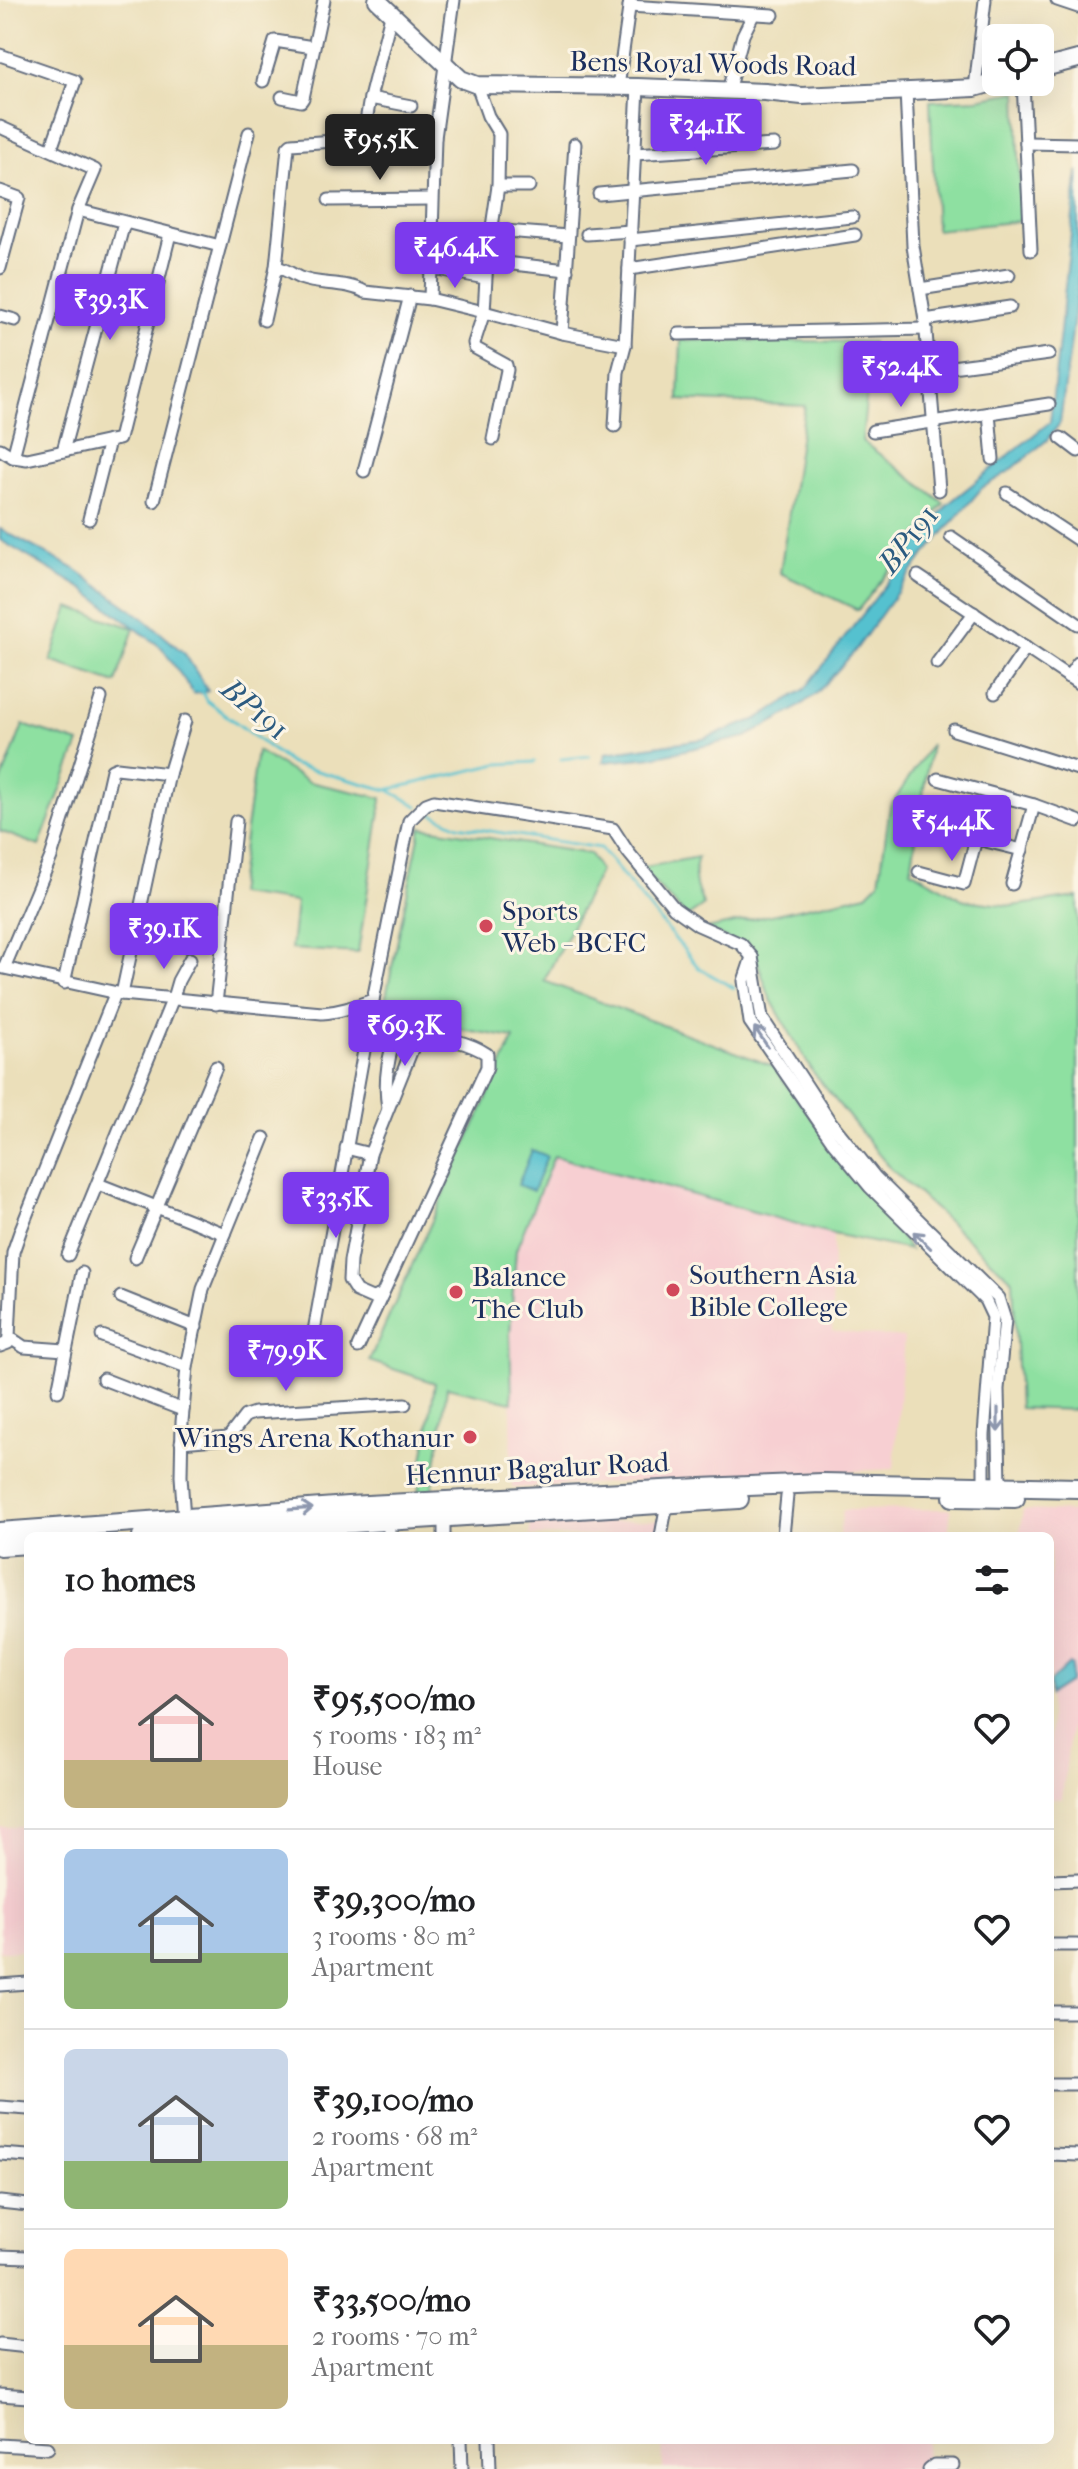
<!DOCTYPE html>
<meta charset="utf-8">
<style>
:root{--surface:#fff;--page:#f6f6f6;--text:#202124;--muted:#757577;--line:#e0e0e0;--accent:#7c3aed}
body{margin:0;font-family:"IM FELL French Canon",serif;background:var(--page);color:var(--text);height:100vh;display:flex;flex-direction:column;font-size:30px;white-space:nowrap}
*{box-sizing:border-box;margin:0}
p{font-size:26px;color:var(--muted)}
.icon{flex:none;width:44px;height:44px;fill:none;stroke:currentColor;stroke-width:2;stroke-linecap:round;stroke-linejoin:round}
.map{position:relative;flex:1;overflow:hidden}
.sheet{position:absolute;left:24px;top:1532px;width:1030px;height:912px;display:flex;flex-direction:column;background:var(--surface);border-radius:12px;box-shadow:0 8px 32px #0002}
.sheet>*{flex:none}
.buttons{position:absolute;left:982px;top:24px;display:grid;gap:16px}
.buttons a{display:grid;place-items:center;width:72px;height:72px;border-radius:12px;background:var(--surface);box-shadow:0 8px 32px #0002;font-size:40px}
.price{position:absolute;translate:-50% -68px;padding:0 18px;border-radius:8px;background:var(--accent);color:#fff;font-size:26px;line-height:52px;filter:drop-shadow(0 2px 4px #0008)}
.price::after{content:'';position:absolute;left:50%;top:48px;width:24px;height:18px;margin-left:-12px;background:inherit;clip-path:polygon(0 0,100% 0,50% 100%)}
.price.current{background:#222;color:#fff}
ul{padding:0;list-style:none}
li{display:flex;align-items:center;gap:24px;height:200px;padding:0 40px}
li+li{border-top:2px solid var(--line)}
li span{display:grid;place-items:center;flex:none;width:224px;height:160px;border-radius:12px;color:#555}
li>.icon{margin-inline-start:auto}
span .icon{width:96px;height:96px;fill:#fffc;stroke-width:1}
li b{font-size:34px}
h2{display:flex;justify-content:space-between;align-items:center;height:96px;padding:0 40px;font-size:34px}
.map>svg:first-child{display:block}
.built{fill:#f7cfd2}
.green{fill:#8ee0a1;stroke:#548880;stroke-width:2}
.water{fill:#55c1cf;stroke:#387896;stroke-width:2}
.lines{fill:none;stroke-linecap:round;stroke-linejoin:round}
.stream{stroke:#55c1cf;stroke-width:3}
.street-casing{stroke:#646d7e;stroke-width:15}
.secondary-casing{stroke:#646d7e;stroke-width:20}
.primary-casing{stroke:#646d7e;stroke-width:22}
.street{stroke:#fff;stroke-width:11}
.secondary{stroke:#fff;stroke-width:16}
.primary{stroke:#fff;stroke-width:18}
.oneway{stroke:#8d97ae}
.poi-dot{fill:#d1495b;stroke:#fcf5e5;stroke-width:3}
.labels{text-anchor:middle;stroke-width:6;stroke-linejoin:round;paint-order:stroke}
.street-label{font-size:28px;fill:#1b2f5e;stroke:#fcf5e5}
.poi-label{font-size:28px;fill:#1b2f5e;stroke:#fcf5e5;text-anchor:start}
.water-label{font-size:30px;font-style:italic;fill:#2c5b80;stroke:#fcf5e5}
</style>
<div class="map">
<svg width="1078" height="2469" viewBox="0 0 1078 2469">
<rect width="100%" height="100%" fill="#fcf5e5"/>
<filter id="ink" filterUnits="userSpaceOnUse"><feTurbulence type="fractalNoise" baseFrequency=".0125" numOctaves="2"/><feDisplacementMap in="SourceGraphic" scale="16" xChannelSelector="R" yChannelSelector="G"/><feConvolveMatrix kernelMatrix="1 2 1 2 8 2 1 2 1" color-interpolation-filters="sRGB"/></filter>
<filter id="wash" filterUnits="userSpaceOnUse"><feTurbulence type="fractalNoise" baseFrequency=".006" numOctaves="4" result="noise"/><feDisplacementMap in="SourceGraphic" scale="32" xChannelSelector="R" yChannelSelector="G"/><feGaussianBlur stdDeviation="1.8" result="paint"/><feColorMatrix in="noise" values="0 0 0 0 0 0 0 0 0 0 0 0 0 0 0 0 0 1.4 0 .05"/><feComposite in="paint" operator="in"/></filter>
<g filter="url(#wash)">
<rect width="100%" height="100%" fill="#ebdfba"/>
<g class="built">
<polygon points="554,1156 833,1234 832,1331 904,1338 894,1469 512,1488 510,1334 516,1250"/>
<polygon points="951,1509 948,1536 839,1536 843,1510"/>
<polygon points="1023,1510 1078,1512 1078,1666 1062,1799 1050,1798 1050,1536 1019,1536"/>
<polygon points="660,1520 658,1536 530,1536 530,1524"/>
<rect x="0" y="1827" width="28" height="124"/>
<polygon points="662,2440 926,2440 925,2469 663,2469"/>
</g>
<g class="green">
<polygon points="1017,92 1021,221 936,230 930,101 977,99"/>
<polygon points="681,340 872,342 862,441 944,503 858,610 780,573 805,406 679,400"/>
<polygon points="69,607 134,628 116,683 51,661"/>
<polygon points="23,725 79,743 39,846 0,831 0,785"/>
<polygon points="931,744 911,870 964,900 1011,906 1078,897 1078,1410 1019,1408 1013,1281 890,1168 812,1071 770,998 754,952 707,929 867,894 879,882 890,807"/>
<polygon points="257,751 309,782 382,798 358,953 291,949 296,902 237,894"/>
<polygon points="421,827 590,854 600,871 544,981 773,1066 910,1250 833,1234 554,1156 516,1250 510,1334 512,1402 447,1387 432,1492 418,1493 435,1383 369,1361 514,1038 382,1016"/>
<path d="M698 857C692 876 695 888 704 905L687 917 640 868Z"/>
</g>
<g class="water">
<polygon points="1078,170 1078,288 1060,423 1047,440 1011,470 982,488 921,559 854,652 816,694 790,713 746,737 653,757 603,762 606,753 703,739 757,719 805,689 948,504 1050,422"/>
<polygon points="0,529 75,569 143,618 185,654 208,691 194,694 162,648 83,589 0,540"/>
<polygon points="532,1150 547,1156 533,1191 518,1185"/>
<polygon points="1069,1664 1072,1666 1070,1682 1050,1695 1050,1682"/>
</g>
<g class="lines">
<g class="stream">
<polyline points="201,690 206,700 291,764 387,790 498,764 535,762"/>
<polyline points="561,759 590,756"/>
<polyline points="390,791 418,806"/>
<polyline points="425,810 458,826 600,848 699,968 734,988"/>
</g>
</g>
</g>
<g filter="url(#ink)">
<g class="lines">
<g class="street-casing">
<g id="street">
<polyline points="1057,0 1078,7"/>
<polyline points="629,6 773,15"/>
<polyline points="0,55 75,81 51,149"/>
<polyline points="263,81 275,41 313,47"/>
<polyline points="1023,82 1031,250"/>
<polyline points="618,87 630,1"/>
<polyline points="975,88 985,0"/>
<polyline points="906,90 913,246 925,320 939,490"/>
<polyline points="728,91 743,35 753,15"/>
<polyline points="282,97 301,101 303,98 324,0"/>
<polyline points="370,98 411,106"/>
<polyline points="0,127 95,170 78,210 13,457"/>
<polyline points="363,139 370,98 392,11"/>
<polyline points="1026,143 1078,144"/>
<polyline points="635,154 774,145"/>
<polyline points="498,186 529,186"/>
<polyline points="0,191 19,198 0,268"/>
<polyline points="599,194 853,170"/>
<polyline points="329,200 432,199"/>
<polyline points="78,210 220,246"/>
<polyline points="492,230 568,236"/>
<polyline points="587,234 631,231"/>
<polyline points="630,240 852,217"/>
<polyline points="487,261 567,270"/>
<path d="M276 267C286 269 291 274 300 278 321 286 345 281 365 292L430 299 435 138 454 0"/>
<polyline points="432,268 485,278"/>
<polyline points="629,269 855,235"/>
<polyline points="920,289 1009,275"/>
<polyline points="430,299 484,312 487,261 498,186 499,134 488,116 477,85"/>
<polyline points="0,316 15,320"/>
<polyline points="264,320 276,267 288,147 291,144 363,139 435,138"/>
<polyline points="925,320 1010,307"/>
<polyline points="562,333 575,144"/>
<polyline points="679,334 926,329"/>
<polyline points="929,370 1049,354"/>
<polyline points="871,383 930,376"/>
<polyline points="989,413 993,459"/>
<polyline points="615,426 618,372 625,345 638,87"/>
<polyline points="873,431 1049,404"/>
<polyline points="1061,438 1078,451"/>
<polyline points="493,439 507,370 506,365 475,348 474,343 484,312 562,333 625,345"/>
<polyline points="0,449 13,457 27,459 119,439 170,234"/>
<polyline points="63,451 124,223"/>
<polyline points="364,471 410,296"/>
<polyline points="1007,493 1078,540"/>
<polyline points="154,501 249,133"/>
<polyline points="89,519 109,441"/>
<polyline points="951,537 1078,624"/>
<polyline points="918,576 1078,683"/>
<polyline points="937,663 974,613"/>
<polyline points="1068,677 1078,663"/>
<polyline points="995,693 1026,648"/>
<polyline points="101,698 51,857 4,968 122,994"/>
<path d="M185 721 169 774 122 994 322 1013C340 1012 356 1006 373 1000L409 821 426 804 434 801 613 829 628 852 674 908 698 925 741 944 752 957 762 1018 829 1120 875 1177 998 1298 1005 1320 998 1389 1000 1485"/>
<polyline points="954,730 1078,769"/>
<polyline points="938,779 1034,805 1078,821"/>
<polyline points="925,826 1022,850"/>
<polyline points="919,872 964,884 976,839"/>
<polyline points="1012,884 1034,805"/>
<polyline points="752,957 744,981 750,1022 832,1141 870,1187 985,1300 993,1317 984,1435 984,1484"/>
<polyline points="64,983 112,770 117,768 169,774"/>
<polyline points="216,1004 236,821"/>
<polyline points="369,1020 414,1029"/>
<path d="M423 1036C443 1036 470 1043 487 1054V1067L382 1295 372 1298 356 1291 349 1280 350 1261 370 1154 413 1047Z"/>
<path d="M388 1108C383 1079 389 1054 398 1026"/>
<polyline points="346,1148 370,1154"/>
<polyline points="98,1184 225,1234 264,1138"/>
<polyline points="68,1255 173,998 178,981 190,959"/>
<polyline points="135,1258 216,1067"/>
<polyline points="121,1297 196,1327"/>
<polyline points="314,1331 373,1000"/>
<polyline points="102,1336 187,1367"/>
<polyline points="9,1337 24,1347 65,1350"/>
<polyline points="0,1346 8,1343 9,1337 13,1252 21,1229 115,994"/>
<polyline points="358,1347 382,1295"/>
<polyline points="103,1379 183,1410"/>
<polyline points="58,1391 82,1273"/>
<polyline points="181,1442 228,1438 245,1416 254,1413 405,1404"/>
<polyline points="184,1519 181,1476 182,1422 187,1367 203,1289 225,1234"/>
<polyline points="389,1536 389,1519"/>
<polyline points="444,1536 444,1516"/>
<polyline points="661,1536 667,1503"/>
<polyline points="783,1536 787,1496"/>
<polyline points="1050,1881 1078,1880"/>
<polyline points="1050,1945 1078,1945"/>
<polyline points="0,1985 28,1983"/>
<polyline points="1050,2012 1078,2012"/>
<polyline points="1050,2084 1078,2084"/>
<polyline points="0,2107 28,2109"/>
<polyline points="0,2154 28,2156"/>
<polyline points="1050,2154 1078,2155"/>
<polyline points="0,2202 28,2205"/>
<polyline points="0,2256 28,2257"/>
<polyline points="0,2344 28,2347"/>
<polyline points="0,2395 28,2397"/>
<polyline points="461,2440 462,2469"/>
<polyline points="489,2440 490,2469"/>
<polyline points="0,2445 48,2448"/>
<polyline points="929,2469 934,2465 953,2465"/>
</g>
</g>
<g class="secondary-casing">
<g id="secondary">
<polyline points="377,0 461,79 477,85 638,87 765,92 802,96 975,88 996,82"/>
<polyline points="1040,69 1078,59"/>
</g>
</g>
<g class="primary-casing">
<g id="primary">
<polyline points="953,1497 1015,1498"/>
<polyline points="0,1532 348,1506 701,1488 822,1483 1078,1488"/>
<polyline points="142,1536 739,1499"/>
<polyline points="0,1546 28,1544"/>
</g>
</g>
<use href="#street" class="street"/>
<use href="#secondary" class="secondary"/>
<use href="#primary" class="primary"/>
</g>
<defs><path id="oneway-shaft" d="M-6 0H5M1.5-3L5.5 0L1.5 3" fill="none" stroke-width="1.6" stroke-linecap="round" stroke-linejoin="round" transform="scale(2)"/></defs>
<g class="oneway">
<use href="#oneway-shaft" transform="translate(761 1037) rotate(-124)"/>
<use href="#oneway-shaft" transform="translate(922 1240) rotate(-136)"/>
<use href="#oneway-shaft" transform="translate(998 1420) rotate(90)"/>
<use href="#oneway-shaft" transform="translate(301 1509) rotate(-4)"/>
</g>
</g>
<g class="poi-dot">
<circle cx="486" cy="926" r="8"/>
<circle cx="673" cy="1290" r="8"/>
<circle cx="456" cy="1292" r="8"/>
<circle cx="470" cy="1437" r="8"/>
</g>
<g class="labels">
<g class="street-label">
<text transform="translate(713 63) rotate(1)" y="10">Bens Royal Woods Road</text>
<text transform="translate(537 1468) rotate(-3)" y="10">Hennur Bagalur Road</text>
</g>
<g class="poi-label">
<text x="502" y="920">Sports<tspan x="502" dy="32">Web - BCFC</tspan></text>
<text x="689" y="1284">Southern Asia<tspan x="689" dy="32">Bible College</tspan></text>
<text x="472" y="1286">Balance<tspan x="472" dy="32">The Club</tspan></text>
<text x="454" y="1447" text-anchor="end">Wings Arena Kothanur</text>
</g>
<g class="water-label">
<text transform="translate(908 539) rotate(-52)" y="10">BP191</text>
<text transform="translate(255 709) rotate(40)" y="10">BP191</text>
</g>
</g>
</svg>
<div class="buttons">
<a><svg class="icon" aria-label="locate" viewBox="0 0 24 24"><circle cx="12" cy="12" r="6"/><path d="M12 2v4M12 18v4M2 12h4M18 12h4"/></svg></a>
</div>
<b class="price" style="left:706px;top:167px">₹34.1K</b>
<b class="price current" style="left:380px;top:182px">₹95.5K</b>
<b class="price" style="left:455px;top:290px">₹46.4K</b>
<b class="price" style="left:110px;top:342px">₹39.3K</b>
<b class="price" style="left:901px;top:409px">₹52.4K</b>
<b class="price" style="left:952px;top:863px">₹54.4K</b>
<b class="price" style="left:164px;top:971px">₹39.1K</b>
<b class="price" style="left:405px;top:1068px">₹69.3K</b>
<b class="price" style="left:336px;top:1240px">₹33.5K</b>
<b class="price" style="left:286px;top:1393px">₹79.9K</b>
<section class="sheet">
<h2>10 homes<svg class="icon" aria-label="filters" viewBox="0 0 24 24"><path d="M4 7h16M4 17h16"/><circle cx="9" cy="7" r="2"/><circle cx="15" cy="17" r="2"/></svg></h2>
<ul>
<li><span style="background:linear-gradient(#f6c9c9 70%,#c2b280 0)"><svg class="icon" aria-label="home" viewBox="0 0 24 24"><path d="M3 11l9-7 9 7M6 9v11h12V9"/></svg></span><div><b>₹95,500/mo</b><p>5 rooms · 183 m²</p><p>House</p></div><svg class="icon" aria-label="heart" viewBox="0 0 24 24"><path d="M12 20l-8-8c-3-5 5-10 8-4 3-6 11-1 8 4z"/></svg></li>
<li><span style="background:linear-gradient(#a9c7e8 65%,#8fb573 0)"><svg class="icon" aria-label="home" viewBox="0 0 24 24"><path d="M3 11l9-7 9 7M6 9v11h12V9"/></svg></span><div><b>₹39,300/mo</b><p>3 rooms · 80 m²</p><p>Apartment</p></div><svg class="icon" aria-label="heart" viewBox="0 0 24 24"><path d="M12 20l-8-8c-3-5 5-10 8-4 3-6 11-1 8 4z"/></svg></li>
<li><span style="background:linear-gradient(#c9d6e8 70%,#8fb573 0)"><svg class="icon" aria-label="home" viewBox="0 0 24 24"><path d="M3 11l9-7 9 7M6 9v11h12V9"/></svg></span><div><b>₹39,100/mo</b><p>2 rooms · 68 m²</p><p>Apartment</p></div><svg class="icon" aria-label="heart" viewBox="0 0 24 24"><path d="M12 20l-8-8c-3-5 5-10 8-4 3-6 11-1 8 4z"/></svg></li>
<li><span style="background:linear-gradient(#ffd9b3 60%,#c2b280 0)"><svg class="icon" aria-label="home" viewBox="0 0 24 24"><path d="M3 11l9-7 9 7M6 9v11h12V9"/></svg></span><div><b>₹33,500/mo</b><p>2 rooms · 70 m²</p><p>Apartment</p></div><svg class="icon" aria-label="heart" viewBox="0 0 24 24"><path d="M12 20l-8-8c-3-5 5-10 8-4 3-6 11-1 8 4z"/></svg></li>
</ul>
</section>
</div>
